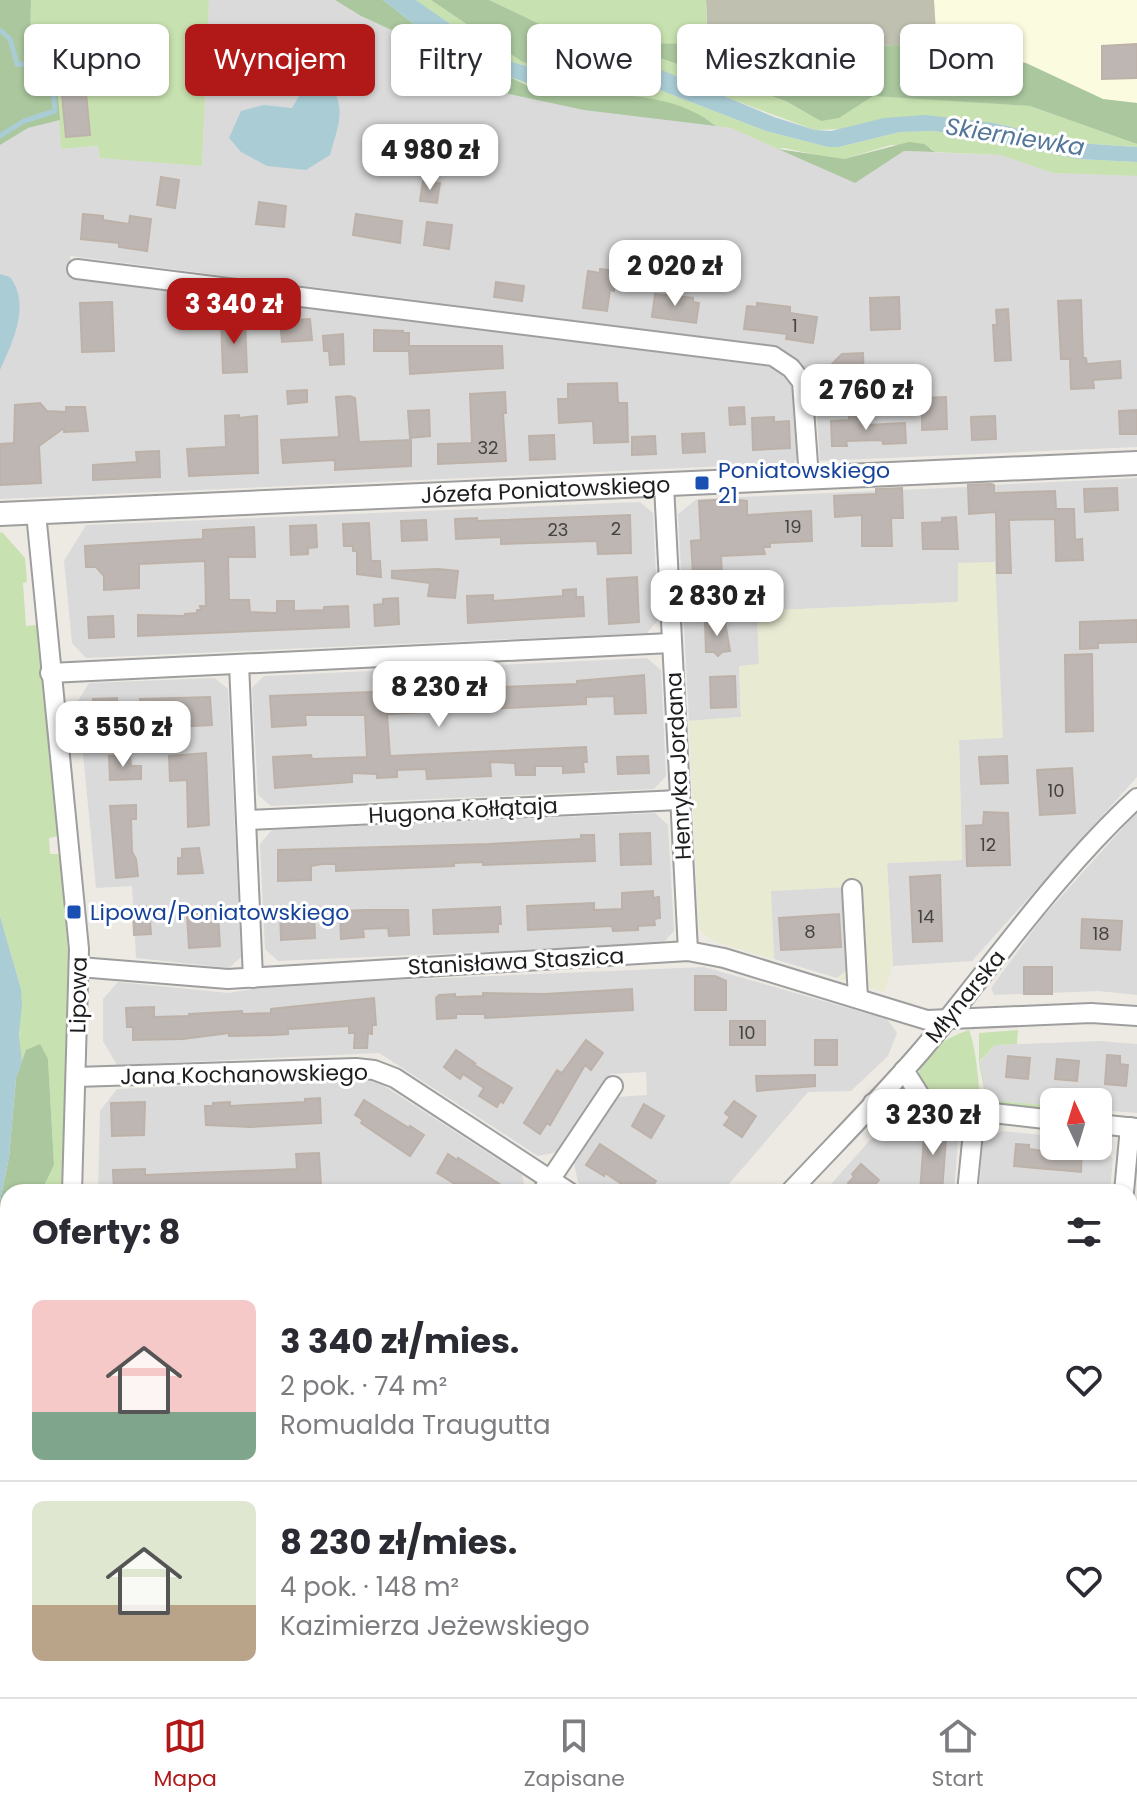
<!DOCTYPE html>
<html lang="pl">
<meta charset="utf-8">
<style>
:root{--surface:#fff;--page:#f2f2f3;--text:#2b2b33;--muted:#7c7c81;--line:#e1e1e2;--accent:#b11919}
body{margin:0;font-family:Poppins,sans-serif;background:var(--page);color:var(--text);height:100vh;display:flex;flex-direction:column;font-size:30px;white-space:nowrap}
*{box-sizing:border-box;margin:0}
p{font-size:26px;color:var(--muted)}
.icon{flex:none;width:44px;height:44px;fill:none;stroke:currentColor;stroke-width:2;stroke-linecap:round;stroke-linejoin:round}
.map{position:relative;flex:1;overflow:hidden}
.panel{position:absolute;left:0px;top:1184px;width:1138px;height:514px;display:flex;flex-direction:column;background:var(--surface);border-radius:24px 24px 0 0;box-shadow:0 2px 6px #0004}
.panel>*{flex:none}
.banner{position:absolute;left:24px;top:24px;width:1090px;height:72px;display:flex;gap:16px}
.needle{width:52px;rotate:356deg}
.buttons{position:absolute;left:1040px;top:1088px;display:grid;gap:16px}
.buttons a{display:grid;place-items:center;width:72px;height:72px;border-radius:12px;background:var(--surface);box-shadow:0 2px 6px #0004;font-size:40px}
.price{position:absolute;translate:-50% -68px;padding:0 18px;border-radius:16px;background:#fff;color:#222;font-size:26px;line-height:52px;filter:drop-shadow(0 2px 4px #0008)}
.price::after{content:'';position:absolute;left:50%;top:48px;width:24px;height:18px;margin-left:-12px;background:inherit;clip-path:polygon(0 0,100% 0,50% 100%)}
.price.selected{background:var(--accent);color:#fff}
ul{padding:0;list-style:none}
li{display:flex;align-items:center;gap:24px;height:200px;padding:0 32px}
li+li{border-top:2px solid var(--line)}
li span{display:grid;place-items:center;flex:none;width:224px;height:160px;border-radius:12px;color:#555}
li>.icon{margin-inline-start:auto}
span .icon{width:96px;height:96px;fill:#fffc;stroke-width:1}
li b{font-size:34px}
h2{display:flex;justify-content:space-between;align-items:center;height:96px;padding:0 32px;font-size:34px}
.pill{padding:0 28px;border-radius:12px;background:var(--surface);box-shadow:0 2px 6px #0004;font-size:28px;line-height:72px}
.pill.selected{background:var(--accent);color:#fff}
.tabs{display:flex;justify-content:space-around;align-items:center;height:112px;border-top:2px solid var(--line);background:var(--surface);font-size:22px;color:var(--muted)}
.tabs a{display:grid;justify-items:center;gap:4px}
.tabs .selected{color:var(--accent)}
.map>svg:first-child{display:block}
.residential{fill:#dbdada}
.education{fill:#fbfbe0}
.construction{fill:#c0c0b1}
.farmland{fill:#e8ead2}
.grass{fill:#c8e1b0}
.forest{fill:#aac79e}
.water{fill:#aaccd5}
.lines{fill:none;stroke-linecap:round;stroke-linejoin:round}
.stream{stroke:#aaccd5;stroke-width:5}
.building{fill:#bdb6b2;stroke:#bdb2a9;stroke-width:2}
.minor-casing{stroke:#9e9e9e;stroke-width:22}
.tertiary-casing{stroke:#9e9e9e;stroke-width:26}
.minor{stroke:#fff;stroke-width:18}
.tertiary{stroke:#fff;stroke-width:22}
.transit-dot{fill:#1a4fb4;stroke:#fff;stroke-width:3}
.labels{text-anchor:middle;stroke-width:6;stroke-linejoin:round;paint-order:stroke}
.number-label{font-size:18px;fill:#454342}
.transit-label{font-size:22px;fill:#164399;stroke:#fff;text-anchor:start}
.street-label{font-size:22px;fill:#1d1d1d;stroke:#fff}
.water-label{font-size:24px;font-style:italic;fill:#537699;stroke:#fff}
</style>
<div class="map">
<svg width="1137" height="1697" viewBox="0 0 1137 1697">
<rect width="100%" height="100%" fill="#edeae4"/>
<g class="residential">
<polygon points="209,0 335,0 361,16 439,52 509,94 731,128 855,183 904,151 1001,155 1054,173 1137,176 1137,447 820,461 814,375 777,346 70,256 71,277 772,367 795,386 799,456 794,463 0,499 0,145 28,128 60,120 61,149 99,146 100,157 202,166"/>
<polygon points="1137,478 1137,777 972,961 893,966 887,863 962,860 959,740 1003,737 958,602 757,611 759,665 739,667 741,717 689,721 678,514 697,499 967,487 967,483 990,482 991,485"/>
<polygon points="640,502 653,513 658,620 647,633 86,658 72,643 64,561 86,525"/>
<polygon points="647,658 661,670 666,776 654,789 271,806 258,795 252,688 264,676"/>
<polygon points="215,678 228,689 241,957 229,968 136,958 132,886 96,888 78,701 89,683"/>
<polygon points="1137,812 1137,995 1099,991 994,995 991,988 1042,918"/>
<polygon points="655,813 668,825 674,931 662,944 278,961 265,949 260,844 272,830"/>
<polygon points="845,887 848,969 837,978 774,959 770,891"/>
<polygon points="704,967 887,1019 897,1033 888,1056 851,1091 808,1092 722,1192 593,1192 578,1183 574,1162 616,1097 647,1095 646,1072 610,1074 558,1152 538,1156 379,1053 117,1065 103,1041 103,999 118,982 229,993 275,985"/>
<polygon points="1099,1041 1137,1044 1137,1113 1098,1110 1098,1102 1054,1102 1054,1106 987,1101 980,1062 995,1045"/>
<polygon points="372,1078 522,1175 526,1192 98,1192 100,1111 117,1089"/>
<polygon points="912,1124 943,1126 958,1140 954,1192 824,1192 871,1139"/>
<polygon points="1001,1131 1054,1136 1054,1146 1098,1146 1098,1140 1113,1159 1110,1192 979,1192 983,1142"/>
<polygon points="1137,1216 1137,1462 1130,1461 1130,1302"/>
<polygon points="1130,1487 1137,1487 1137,1606 1130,1605"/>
<polygon points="8,1575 8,1690 104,1690 96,1697 0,1697 0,1576"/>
<polygon points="141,1690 215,1690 221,1697 133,1697"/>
<polygon points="506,1690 610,1690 701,1697 495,1697"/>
</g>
<polygon class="education" points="934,0 1137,0 1137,103 1103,99 1026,63 937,50"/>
<polygon class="construction" points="706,0 934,0 937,50 896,45 838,48 830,42 808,42 796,49 708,45"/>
<polygon class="farmland" points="995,562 1003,738 959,740 962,860 887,863 893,966 884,992 837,978 848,969 845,887 771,891 774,959 715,942 699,930 689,721 741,717 739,666 759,664 757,611 958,602 958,563"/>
<g class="grass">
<polygon points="31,0 209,0 202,166 100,158 98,146 61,149 56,73 30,46"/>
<path d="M416 0H431L521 61C536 67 553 74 566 61 572 55 571 50 579 46L651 55 839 118 873 95 1030 106 1137 144V147L1077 143 994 123 815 130 624 60 562 72 537 69 512 62 469 37Z"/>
<polygon points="488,0 706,0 708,45 608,43 548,28"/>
<polygon points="507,76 536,86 574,87 614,81 639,82 766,131 828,147 839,147 900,132 933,131 966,135 1078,159 1137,162 1137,176 1053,173 1001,155 935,152 931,148 891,145 844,159 830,158 784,148 778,149 731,128 716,126 707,119 615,95 551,94"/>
<polygon points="2,532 25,558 27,582 23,583 26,626 37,625 58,836 49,838 50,854 60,854 70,975 64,1192 41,1192 54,1165 48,1059 26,1050 22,1063 19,1044 21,989 0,916 0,533"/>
<path d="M969 1030C977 1050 978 1083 981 1106 952 1102 937 1106 919 1081 917 1053 946 1038 969 1030Z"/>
<polygon points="1018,1030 1017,1044 995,1045 980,1061 987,1100 1054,1106 1054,1112 987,1105 979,1062 979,1033"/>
<polygon points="8,1402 8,1562 0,1558 0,1409"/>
</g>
<g class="forest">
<polygon points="0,0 31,0 30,46 56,73 60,120 28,128 0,145"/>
<path d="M335 0H383L419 28 472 59 539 91 551 94C606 95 670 89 716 126L584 110 509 94 439 52 361 16Z"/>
<path d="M431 0H489L548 28 608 43 699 44 796 49 808 42H830L838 48 896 45 1026 63 1103 99 1137 103V144L1030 106 873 96 839 118 821 121 786 101 651 55 579 46 574 48 561 66C546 69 536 67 521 61Z"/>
<polygon points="909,142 924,144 935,152 904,151 855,183 778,149 844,159"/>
<polygon points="40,1044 48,1059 54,1165 41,1192 8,1192 8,1285 0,1245 0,1201 9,1157 16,1078 26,1050"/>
<polygon points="0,1334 8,1342 8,1402 0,1409"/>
</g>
<g class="water">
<polygon points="383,0 416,0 469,37 512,62 537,69 562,72 624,60 647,64 774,117 815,130 831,131 884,118 925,115 994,123 1077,143 1137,147 1137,162 1078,159 966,135 933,131 900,132 839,147 828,147 766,131 639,82 614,81 574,87 536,86 507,76 472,59 419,28"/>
<path d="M323 74C348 106 340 119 330 155L306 170 267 166 241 152 229 138 241 111 264 105 292 108 310 78Z"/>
<path d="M0 274 10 277C31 305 13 341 0 370Z"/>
<polygon points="0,916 21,989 22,1004 19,1035 22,1063 16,1078 9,1157 0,1201"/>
<polygon points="0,1245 8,1285 8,1342 0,1334"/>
</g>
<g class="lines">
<path class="stream" d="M0 30 10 39 17 64C33 65 49 63 56 82L53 90 55 111 24 121 0 136"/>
</g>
<g class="building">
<polygon points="1137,44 1137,78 1102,79 1102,46"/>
<polygon points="86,93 90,135 66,137 62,95"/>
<polygon points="161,177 179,180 175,208 157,205"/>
<polygon points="423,181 440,183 437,203 420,201"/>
<polygon points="259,202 286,206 284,227 256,224"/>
<polygon points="83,214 103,216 103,220 129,224 130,216 151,219 147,251 119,247 119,243 81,239"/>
<polygon points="356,214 402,221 400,243 353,235"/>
<polygon points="427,222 452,225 449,249 424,245"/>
<polygon points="639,254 656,256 657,254 710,262 708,275 666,269 664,281 636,278"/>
<polygon points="600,269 617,271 614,291 610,290 607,311 583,308 588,271 600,273"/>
<polygon points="496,282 524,286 522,301 494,297"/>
<polygon points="655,294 693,298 693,302 699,303 696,323 652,317"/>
<polygon points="899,297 900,329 871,330 870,298"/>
<polygon points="1081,300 1083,358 1086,358 1087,364 1120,361 1121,378 1093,380 1094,388 1071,389 1070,359 1061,359 1058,301"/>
<polygon points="112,302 114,351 82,352 80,303"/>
<polygon points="757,303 790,307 790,313 817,317 813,343 786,339 787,334 744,329 747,306 757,307"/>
<polygon points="1008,309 1011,360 995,361 993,325 997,325 996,310"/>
<polygon points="245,319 247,372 223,373 221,320"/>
<polygon points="310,319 312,340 282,342 280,321"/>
<polygon points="374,330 403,331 403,333 409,333 409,346 502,346 503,368 410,374 409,351 374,351"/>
<polygon points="343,334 344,364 330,365 329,351 324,351 323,336"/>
<polygon points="863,353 864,382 848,382 848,379 828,380 827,369 842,354"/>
<polygon points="617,383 618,403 627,403 628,442 594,443 593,421 559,423 558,399 568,399 568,384"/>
<polygon points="307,390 307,402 288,404 287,391"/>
<polygon points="505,392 506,413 503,413 506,461 438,464 438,444 472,443 470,394"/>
<polygon points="350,396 355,398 359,442 411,440 411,466 335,470 335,460 283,463 281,440 339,437 336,397"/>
<polygon points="946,397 947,429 922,430 922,398"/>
<polygon points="40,403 47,411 66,412 66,407 85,407 88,431 64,432 64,428 39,446 41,483 0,485 0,444 14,443 15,405"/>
<polygon points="744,407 745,424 730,425 729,408"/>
<polygon points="429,410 430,436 410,438 408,411"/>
<polygon points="1137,410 1137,434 1120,434 1119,411"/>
<polygon points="865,414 866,425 905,423 906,443 883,444 882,440 846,441 847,446 832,446 831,421 849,420 849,415"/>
<polygon points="239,415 239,418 257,416 258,473 189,476 187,449 226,447 225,416"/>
<polygon points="995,416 996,439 972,440 971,417"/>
<polygon points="774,417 774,422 789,421 790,448 753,450 752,418"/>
<polygon points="704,433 705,452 683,453 682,434"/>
<polygon points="554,435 555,459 530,460 529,436"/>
<polygon points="655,436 656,454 632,455 632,437"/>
<polygon points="159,451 160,477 93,480 93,465 137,462 136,452"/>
<polygon points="991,484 994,485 994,493 1055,491 1056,509 1074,509 1075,540 1082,539 1083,560 1056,561 1055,519 1009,520 1011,573 997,573 996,512 969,514 968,485"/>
<polygon points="902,488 903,518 891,518 892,546 862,546 862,515 835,517 834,496 876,494 876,489"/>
<polygon points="1117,488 1118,510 1085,512 1084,489"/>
<polygon points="730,499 747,501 747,515 811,511 812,541 770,543 770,547 763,547 765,554 721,556 723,593 690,595 689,574 693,574 691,541 701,540 699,501"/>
<polygon points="630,515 631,553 598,554 597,541 501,544 501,537 456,539 455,519 477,518 477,521"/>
<polygon points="956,517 958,549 923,549 922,523 942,522 942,518"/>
<polygon points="426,520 427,540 402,541 401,521"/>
<polygon points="369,523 371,561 380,561 381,577 357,574 357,551 353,551 353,546 344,546 343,524"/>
<polygon points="316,525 317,547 308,548 308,554 291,555 290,526"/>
<polygon points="254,527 255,557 228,557 229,600 249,600 250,612 277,613 277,601 294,601 294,611 324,610 324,607 348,606 349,627 138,636 138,615 185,616 185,614 197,613 197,610 201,610 200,606 206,606 205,561 139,564 139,588 104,590 104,576 96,567 86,567 85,546 203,539 203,530"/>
<polygon points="438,569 458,571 455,598 428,596 430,583 392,578 392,571"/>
<polygon points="637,577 639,622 609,624 607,579"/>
<polygon points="576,589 576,597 583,597 584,616 468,623 467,596 493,595 493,601 563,596 563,590"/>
<polygon points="398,598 399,624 375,626 374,605 383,604 383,599"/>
<polygon points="113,616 114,637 89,638 88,617"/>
<polygon points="1137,620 1137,642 1098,643 1098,648 1080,649 1080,622"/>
<polygon points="725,622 730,651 722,652 718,656 714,652 706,652 705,623"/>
<polygon points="1092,654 1093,731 1066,732 1065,655"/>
<polygon points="644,675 646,713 615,714 614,696 586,697 586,704 387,714 390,756 586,747 587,762 583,762 584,772 563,773 563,766 535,766 535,775 516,775 515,763 490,762 491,776 427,779 426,769 397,770 397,777 377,778 377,774 352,773 352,782 275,788 273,757 311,755 312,759 367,757 365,715 305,715 306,725 272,727 270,696 577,684 577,681"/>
<polygon points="735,676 736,707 711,708 710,677"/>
<polygon points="210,697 212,725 174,727 174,717 140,719 140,699"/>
<polygon points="117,698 117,713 131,713 132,725 101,727 100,712 93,713 93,699"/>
<polygon points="206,753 209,825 188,827 187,780 170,781 169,756"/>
<polygon points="130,755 131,766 141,766 141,779 110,780 109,756"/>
<polygon points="648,756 649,773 618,774 617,757"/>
<polygon points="1007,756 1008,783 981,784 979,757"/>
<polygon points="1072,768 1075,813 1040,815 1037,770"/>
<polygon points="136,805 136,819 131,819 132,852 136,859 138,876 116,878 110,806"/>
<polygon points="984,812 1008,813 1010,865 967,866 966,826 983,825"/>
<polygon points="650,833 651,864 621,865 620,834"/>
<polygon points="581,835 594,835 595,861 483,865 483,862 454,863 454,866 336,871 336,864 322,864 311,866 311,880 278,881 278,850 489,844 581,839"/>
<polygon points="199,848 203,873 178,874 178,858 182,858 182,849"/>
<polygon points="940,875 942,941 913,942 910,877"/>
<polygon points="653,891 653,898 659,897 660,918 654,919 655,925 638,926 638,930 613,931 612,926 528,930 527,906 594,903 594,910 622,909 622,893"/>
<polygon points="149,906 151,934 134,935 133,907"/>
<polygon points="314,907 315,938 281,940 280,909"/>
<polygon points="500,907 501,924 498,924 498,932 434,934 433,910"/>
<polygon points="366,910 408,910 409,935 389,936 388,928 363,929 364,937 341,939 340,911"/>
<polygon points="218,913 220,946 189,948 187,915"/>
<polygon points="839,914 841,947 781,950 779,918"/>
<polygon points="1082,919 1122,921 1120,950 1081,948"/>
<rect x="1024" y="967" width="28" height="27"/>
<polygon points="695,976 715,976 726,981 726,1010 695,1010"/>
<polygon points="632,989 633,1010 485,1018 485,1014 456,1014 456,1018 437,1019 436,998 439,995 455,994 455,997 483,996 483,993 544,994"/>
<polygon points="374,998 376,1025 372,1025 372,1034 368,1033 367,1048 354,1048 355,1033 349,1033 349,1026 288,1029 288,1034 273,1035 229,1036 229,1033 183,1039 133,1040 133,1027 127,1027 126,1008 154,1007 154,1017 189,1016 189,1014 242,1011 242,1014 271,1013 271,1009"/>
<rect x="730" y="1021" width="35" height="24"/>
<polygon points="586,1040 603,1053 591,1070 585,1065 550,1125 547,1123 540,1134 524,1123 557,1070 562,1073"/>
<rect x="815" y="1040" width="22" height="25"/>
<polygon points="456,1050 475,1063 473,1064 512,1088 503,1103 500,1101 497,1107 479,1096 484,1088 463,1074 460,1079 444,1067"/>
<polygon points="1107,1055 1120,1056 1120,1064 1128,1065 1126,1086 1105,1084"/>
<polygon points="1008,1056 1030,1058 1028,1079 1006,1077"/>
<polygon points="1057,1059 1079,1061 1077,1081 1055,1079"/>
<polygon points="815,1075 815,1086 757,1091 756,1076"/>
<polygon points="320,1098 321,1123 251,1127 206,1125 205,1106 213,1106 213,1103 230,1102 230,1106 305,1102 305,1099"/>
<polygon points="364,1100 409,1128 410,1126 424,1135 410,1156 361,1123 363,1120 355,1115"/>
<polygon points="734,1101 756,1116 742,1137 724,1125 730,1117 725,1113"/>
<polygon points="145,1102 144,1135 112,1136 111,1103"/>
<polygon points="644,1104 664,1116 651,1138 632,1126"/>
<polygon points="917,1124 947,1126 942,1192 920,1192 924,1138 916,1137"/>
<polygon points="600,1144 656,1181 648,1192 634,1192 605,1173 604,1176 586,1165"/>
<polygon points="1016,1144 1029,1145 1029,1149 1052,1152 1065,1153 1065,1149 1082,1149 1081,1172 1014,1166"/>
<polygon points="319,1153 321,1185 318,1185 318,1192 114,1192 113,1170 145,1169 145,1175 297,1169 296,1154"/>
<polygon points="448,1154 457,1160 458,1158 512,1192 468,1192 437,1173"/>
<polygon points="861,1164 879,1180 868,1192 858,1192 848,1183 854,1177 852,1174"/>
</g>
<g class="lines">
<g class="minor-casing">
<g id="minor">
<polyline points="77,269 773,356 791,368 802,382 809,478"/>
<polyline points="664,485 688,951"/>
<polyline points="36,513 79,949 72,1192"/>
<polyline points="239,664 253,978"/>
<polyline points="50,673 671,643"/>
<polyline points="247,820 679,800"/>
<polyline points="852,889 858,998"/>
<polyline points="79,967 228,979 688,951 724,958 927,1020 1091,1013 1137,1016"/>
<polyline points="904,1070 921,1097 932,1106 1054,1120"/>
<polyline points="76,1077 356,1068 374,1070 395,1078 569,1192"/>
<polyline points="873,1103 932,1106"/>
<polyline points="1098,1124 1137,1128"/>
<polyline points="542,1192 613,1086"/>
<path d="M790 1192C834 1145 881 1098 923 1049 993 965 1056 873 1137 798"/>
<polyline points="967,1192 975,1112"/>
<polyline points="1124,1192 1130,1127"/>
<polyline points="1130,1472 1137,1473"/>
<polyline points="1130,1618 1137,1618"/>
<polyline points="245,1690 251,1697"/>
<polyline points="814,1690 901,1697"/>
<polyline points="1109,1690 1137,1692"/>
<polyline points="116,1697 124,1690"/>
<polyline points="466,1697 469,1690"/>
<polyline points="1083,1697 1083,1690"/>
</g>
</g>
<g class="tertiary-casing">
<g id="tertiary">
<path id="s1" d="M0 514 1137 463"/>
</g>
</g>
<use href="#minor" class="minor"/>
<use href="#tertiary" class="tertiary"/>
</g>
<g class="transit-dot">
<rect x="694" y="475" width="16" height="16" rx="4"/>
<rect x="66" y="904" width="16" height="16" rx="4"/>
</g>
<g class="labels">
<g class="number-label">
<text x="795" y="332">1</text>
<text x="488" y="454">32</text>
<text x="793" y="533">19</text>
<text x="616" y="535">2</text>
<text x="558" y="536">23</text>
<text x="1056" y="797">10</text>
<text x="988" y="851">12</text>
<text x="926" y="923">14</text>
<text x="810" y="938">8</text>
<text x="1101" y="940">18</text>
<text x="747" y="1039">10</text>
</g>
<g class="transit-label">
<text x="718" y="478">Poniatowskiego<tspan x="718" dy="25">21</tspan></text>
<text x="90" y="920">Lipowa/Poniatowskiego</text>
</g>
<g class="street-label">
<text dy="8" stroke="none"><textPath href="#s1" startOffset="546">Józefa Poniatowskiego</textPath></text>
<text transform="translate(678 766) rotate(-93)" y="8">Henryka Jordana</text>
<text transform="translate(463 810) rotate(-3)" y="8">Hugona Kołłątaja</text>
<text transform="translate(516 961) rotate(-3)" y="8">Stanisława Staszica</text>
<text transform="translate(78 995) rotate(-89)" y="8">Lipowa</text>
<text transform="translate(965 996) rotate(-51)" y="8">Młynarska</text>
<text transform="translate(244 1074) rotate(-1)" y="8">Jana Kochanowskiego</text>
</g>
<g class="water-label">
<text transform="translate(1015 137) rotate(9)" y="8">Skierniewka</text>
</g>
</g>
</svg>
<div class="buttons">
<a><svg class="needle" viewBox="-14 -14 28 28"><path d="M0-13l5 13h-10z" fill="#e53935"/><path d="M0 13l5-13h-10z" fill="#7c7c81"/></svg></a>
</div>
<b class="price" style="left:430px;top:192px">4 980 zł</b>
<b class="price" style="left:675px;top:308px">2 020 zł</b>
<b class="price selected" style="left:234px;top:346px">3 340 zł</b>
<b class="price" style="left:866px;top:432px">2 760 zł</b>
<b class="price" style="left:717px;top:638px">2 830 zł</b>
<b class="price" style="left:439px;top:729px">8 230 zł</b>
<b class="price" style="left:123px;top:769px">3 550 zł</b>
<b class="price" style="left:933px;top:1157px">3 230 zł</b>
<div class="banner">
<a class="pill">Kupno</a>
<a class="pill selected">Wynajem</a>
<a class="pill">Filtry</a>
<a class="pill">Nowe</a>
<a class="pill">Mieszkanie</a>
<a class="pill">Dom</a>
</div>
<section class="panel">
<h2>Oferty: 8<svg class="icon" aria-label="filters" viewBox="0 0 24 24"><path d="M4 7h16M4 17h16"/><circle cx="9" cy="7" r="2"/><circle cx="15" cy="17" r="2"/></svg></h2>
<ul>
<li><span style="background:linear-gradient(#f6c9c9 70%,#7fa58c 0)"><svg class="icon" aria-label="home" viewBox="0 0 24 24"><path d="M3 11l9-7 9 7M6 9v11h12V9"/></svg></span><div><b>3 340 zł/mies.</b><p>2 pok. · 74 m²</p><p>Romualda Traugutta</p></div><svg class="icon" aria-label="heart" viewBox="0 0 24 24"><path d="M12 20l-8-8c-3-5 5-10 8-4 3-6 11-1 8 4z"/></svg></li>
<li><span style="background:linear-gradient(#dfe7d0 65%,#b9a48a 0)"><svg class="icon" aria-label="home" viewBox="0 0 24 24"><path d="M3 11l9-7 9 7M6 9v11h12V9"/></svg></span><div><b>8 230 zł/mies.</b><p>4 pok. · 148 m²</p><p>Kazimierza Jeżewskiego</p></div><svg class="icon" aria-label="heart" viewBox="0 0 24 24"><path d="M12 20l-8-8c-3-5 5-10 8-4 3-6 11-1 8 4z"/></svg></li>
</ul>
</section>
</div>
<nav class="tabs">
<a class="selected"><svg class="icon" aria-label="map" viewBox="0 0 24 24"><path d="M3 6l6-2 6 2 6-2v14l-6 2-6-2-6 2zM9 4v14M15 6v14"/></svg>Mapa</a>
<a><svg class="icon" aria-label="saved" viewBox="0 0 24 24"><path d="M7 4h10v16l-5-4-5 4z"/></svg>Zapisane</a>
<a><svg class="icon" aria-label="home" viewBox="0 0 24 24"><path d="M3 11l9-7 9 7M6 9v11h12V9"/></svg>Start</a>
</nav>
